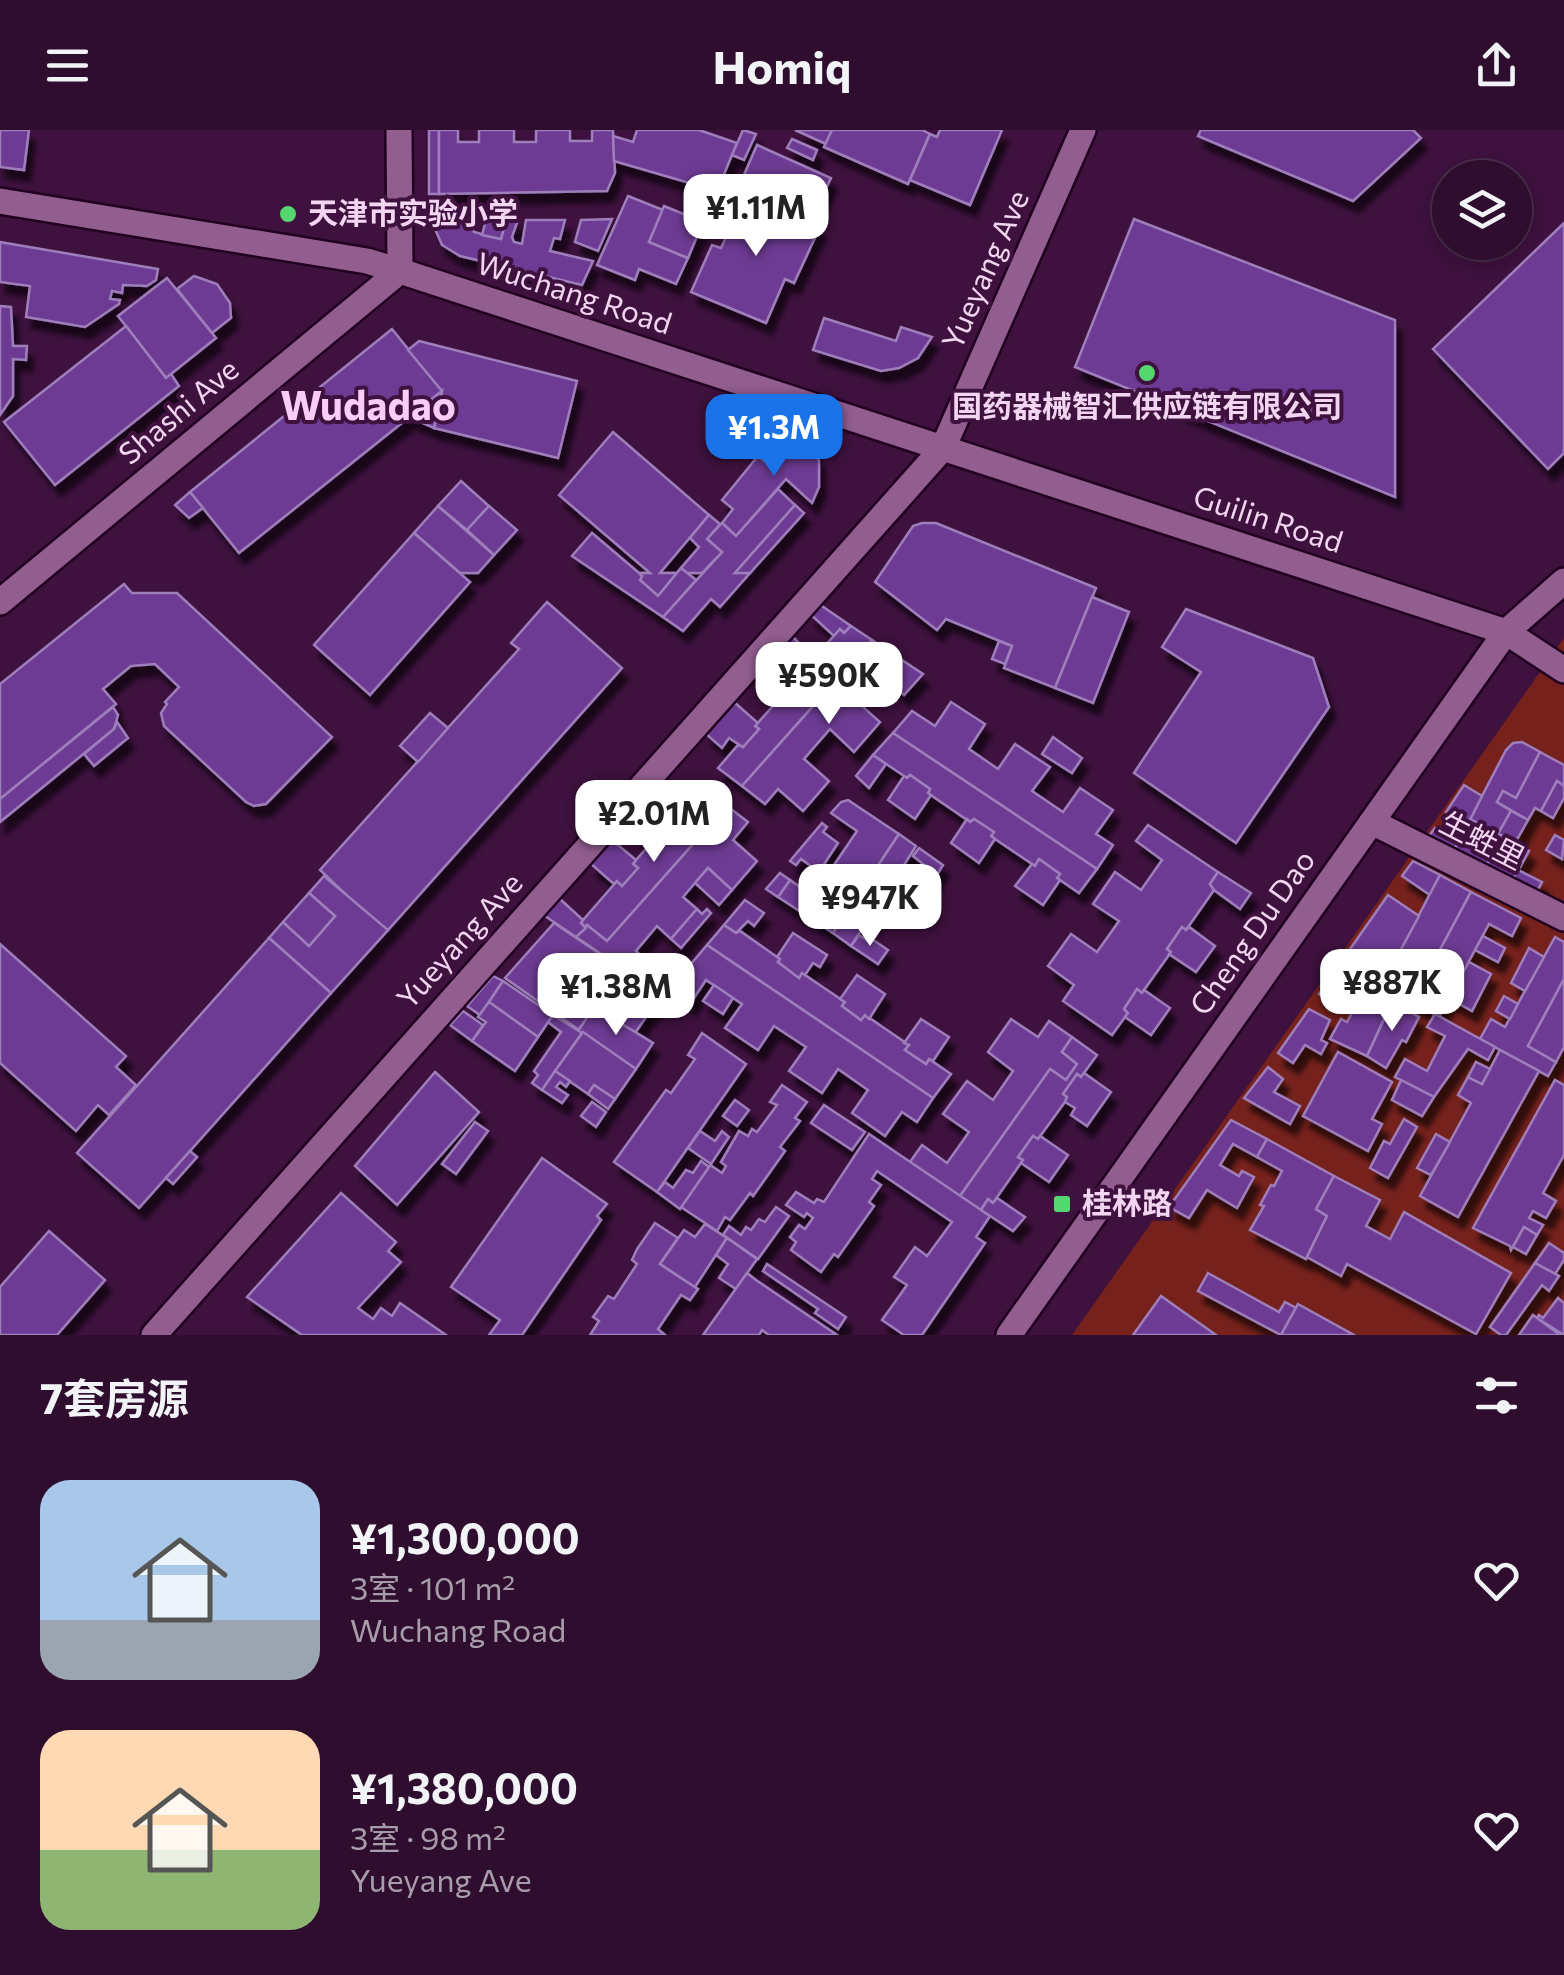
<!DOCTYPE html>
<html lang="zh">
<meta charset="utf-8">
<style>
:root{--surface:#2e0d2e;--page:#361636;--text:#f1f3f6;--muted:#a79caa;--line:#492d4a;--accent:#1a73e8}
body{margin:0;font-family:Commissioner,"Noto Sans SC",sans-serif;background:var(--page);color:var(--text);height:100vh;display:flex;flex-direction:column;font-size:38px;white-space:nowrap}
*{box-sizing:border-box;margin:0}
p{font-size:32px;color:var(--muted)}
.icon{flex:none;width:55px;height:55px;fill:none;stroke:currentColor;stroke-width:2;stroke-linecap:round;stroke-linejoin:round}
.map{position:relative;height:1205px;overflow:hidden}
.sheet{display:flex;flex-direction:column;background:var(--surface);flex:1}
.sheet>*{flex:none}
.tools{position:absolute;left:1432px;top:30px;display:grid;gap:20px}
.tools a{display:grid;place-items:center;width:100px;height:100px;border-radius:50%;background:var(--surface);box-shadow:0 5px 15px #0003,0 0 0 2px var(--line);font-size:50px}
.price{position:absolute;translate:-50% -85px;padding:0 22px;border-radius:20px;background:#fff;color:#222;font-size:32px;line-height:65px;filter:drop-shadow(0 2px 5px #0008)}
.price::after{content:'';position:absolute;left:50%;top:60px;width:30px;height:22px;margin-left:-15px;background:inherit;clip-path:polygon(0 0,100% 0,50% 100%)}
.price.current{background:var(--accent);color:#fff}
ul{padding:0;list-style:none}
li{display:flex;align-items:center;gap:30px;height:250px;padding:0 40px}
li span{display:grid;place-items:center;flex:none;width:280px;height:200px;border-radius:30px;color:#555}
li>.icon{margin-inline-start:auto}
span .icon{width:120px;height:120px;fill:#fffc;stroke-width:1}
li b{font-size:42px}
h2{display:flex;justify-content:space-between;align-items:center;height:120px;padding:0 40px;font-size:42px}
header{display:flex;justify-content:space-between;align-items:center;height:130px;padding:0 40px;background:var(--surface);font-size:45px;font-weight:700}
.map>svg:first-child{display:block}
.green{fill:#76211c}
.building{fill:#6d3b93;stroke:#9e7ebb;stroke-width:2.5;filter:url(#shadow)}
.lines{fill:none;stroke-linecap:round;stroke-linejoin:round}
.street-casing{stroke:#200120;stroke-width:30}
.secondary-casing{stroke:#200120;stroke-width:30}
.street{stroke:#915e8f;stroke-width:25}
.secondary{stroke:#915e8f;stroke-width:25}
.poi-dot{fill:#56d671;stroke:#3e113e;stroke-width:4}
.labels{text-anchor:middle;stroke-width:8;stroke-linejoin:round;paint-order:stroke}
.poi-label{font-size:30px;font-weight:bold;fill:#f2d5f0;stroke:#3e113e;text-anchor:start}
.street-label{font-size:30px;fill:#f2d5f0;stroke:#3e113e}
.district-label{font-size:40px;font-weight:bold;fill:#facdf8;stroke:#3e113e}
</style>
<header><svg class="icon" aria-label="menu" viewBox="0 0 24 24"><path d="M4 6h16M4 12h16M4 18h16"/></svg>Homiq<svg class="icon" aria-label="share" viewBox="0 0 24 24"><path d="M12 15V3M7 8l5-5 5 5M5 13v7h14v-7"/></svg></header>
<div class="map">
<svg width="1564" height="1205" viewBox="0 0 1564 1205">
<defs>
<filter id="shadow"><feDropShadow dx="6" dy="11" stdDeviation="2.5" flood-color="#0009"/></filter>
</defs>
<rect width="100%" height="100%" fill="#3e113e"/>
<polygon class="green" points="1564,508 1564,1205 1072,1205"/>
<g class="building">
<polygon points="0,0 29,0 24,40 0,37"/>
<rect x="429" y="0" width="10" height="64"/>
<polygon points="439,0 458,0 458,12 479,12 479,0 514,0 514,12 536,12 536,0 570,0 570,11 592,11 592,0 613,0 615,43 607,61 439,64"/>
<polygon points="637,0 699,0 737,13 717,61 614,31 613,6 633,12"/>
<polygon points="743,0 756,4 744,30 732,25"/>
<polygon points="795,0 832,0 826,14"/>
<polygon points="832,0 922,0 930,4 908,54 824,17"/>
<polygon points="940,0 1002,0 970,75 910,50 930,4 937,7"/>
<polygon points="1201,0 1413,0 1421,8 1353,71 1198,6"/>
<polygon points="792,9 817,20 813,30 787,18"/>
<polygon points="757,15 831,48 810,92 737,61"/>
<polygon points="746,63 820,97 794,153 785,149 766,193 691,162 712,115 721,118"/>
<polygon points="628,66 663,80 649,112 688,128 676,154 639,139 635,150 597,135"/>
<polygon points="702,68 712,71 706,87 686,81 689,73 699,76"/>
<polygon points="664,76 703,92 688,128 649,112"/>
<polygon points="612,89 598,121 575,112 581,90"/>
<polygon points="1134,89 1395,190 1395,367 1075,237"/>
<polygon points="431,90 468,90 474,102 501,109 506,90 518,90 512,107 514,112 522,114 526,90 565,90 560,109 554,108 550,121 593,131 582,155 460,126 442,115"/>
<polygon points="486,90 506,90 501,109 482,105"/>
<polygon points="1564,93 1564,323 1548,339 1433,219"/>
<polygon points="0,112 158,139 156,150 147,156 123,155 122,163 112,161 110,169 120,170 119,174 85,197 26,187 30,156 0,152"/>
<polygon points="194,146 217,154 230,173 231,188 212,203 177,159"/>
<polygon points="167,148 216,208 166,248 118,186"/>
<polygon points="0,176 11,177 13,216 27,216 26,230 13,229 13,266 0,285"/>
<polygon points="824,188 896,211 901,197 932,207 918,228 899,238 881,241 813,220"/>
<polygon points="126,196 166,248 171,244 179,256 55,355 4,292"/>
<polygon points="392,199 442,261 239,423 190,362"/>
<polygon points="419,211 577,251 558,328 434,298 442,261 408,220"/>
<polygon points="442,261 434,298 409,287"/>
<polygon points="723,274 781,292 783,286 797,291 795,297 764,331 712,288"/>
<polygon points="794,296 808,308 819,331 819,357 812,373 786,349 736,406 722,393 733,379 722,370 758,326 764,331"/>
<polygon points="613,302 709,385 660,443 677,443 658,466 640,450 642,446 639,443 650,443 559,365"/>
<polygon points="461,351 489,376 467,400 438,376"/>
<polygon points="778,359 795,375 735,443 750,443 720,477 711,469 683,501 663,487 722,422 707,409 722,393 736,406"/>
<polygon points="190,362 203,378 189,388 175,375"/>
<polygon points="795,375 804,383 750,443 735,443"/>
<polygon points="438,376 494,425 478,443 460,443 414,403"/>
<polygon points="489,376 517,400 494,425 467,400"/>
<polygon points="709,385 720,394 707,409 722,422 702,443 687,443 681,438 699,417 690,408"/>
<polygon points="922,393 936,393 1096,458 1055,558 1004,538 1012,516 946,489 937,500 875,452 913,396"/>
<polygon points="414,403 470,452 370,565 314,515"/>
<polygon points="592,403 639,443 642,446 640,450 658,466 681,438 696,450 663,487 572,426"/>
<polygon points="124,454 132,463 177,463 332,607 266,674 254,676 246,672 164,596 161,583 167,574 165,572 179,557 155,534 131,536 103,559 116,574 0,669 0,554"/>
<polygon points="1092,467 1129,482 1093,573 1055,558"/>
<polygon points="547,472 622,538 388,800 381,798 320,740 519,519 511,513"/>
<polygon points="819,474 851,496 844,503 840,499 834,506 810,484"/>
<polygon points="1186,479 1313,528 1329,577 1236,713 1134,643 1201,542 1162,517"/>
<polygon points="851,496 872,510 742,656 718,638 738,615 743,617 759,599 755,596 790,557 794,560 810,542 806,538 808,535 840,499 844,503"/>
<polygon points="792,506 806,520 803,530 810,542 794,560 790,557 787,560 779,552 772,559 757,546"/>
<polygon points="872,510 923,544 904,565 880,543 855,570 880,592 854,622 830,599 804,629 829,651 803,681 778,659 765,674 742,656"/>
<polygon points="999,511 1012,516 1005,534 992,529"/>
<polygon points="734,572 758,593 755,596 759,599 743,617 729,608 722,618 706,604"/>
<polygon points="951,572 985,594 969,619 998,639 1015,614 1050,637 1032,661 1063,682 1080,658 1113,680 1096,704 1113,715 1097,739 893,603 912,581 935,596"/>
<polygon points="113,577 118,585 114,599 0,692 0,669"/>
<polygon points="430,583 448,598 418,632 400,616"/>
<polygon points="117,592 128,608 94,636 84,624 114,599"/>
<polygon points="893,603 1097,739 1079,763 1057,748 1060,744 1039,729 1035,736 995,709 991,706 994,702 974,689 970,692 928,663 930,659 910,645 907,648 873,625"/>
<polygon points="1053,607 1082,628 1072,643 1042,624"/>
<polygon points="1522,612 1540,622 1516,668 1503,661 1497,672 1511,681 1498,704 1470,689 1506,620 1513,613"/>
<polygon points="1540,622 1564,635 1564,656 1557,651 1541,681 1535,678 1528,690 1497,672 1503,661 1516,668"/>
<polygon points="873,625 886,634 869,658 856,646"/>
<polygon points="910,645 930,659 928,663 931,665 915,689 888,670 904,646 907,648"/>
<polygon points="663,651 687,672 684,675 689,680 672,699 667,695 652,712 628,692"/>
<polygon points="1557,651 1564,656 1564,668 1553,688 1541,681"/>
<polygon points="1464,655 1482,666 1468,694 1446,682"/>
<polygon points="701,656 727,676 607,811 587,795 586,798 581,793 583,790 617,751 622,756 638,738 633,734 636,730 667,695 672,699 689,680 684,675"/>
<polygon points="848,670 899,704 833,803 778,767 790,750 813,766 857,701 831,683 841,672"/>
<polygon points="727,676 748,692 733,710 757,731 732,760 708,738 695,753 683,767 697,779 671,809 657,796 636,821 658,843 647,855 576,807 587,795 607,811"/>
<polygon points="1511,681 1528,690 1515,713 1498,704"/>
<polygon points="967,689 970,692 974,689 994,702 991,706 995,709 979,733 951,713"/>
<polygon points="1470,689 1503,706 1481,745 1450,728"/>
<polygon points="822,693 827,697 823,702 838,713 819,742 801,729 796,735 790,731"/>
<polygon points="1148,695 1218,742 1210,754 1214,760 1186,800 1182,797 1167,819 1171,822 1144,860 1142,863 1137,859 1124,879 1128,883 1112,905 1063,871 1074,855 1048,836 1071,804 1097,822 1119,791 1093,774 1115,742 1141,760 1162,730 1136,711"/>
<polygon points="1435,698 1458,712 1450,728 1425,711"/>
<polygon points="899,704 916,716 899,743 903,746 874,791 869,788 851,816 833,803"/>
<polygon points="1555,705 1564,710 1562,729 1546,720"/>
<polygon points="1503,706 1529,721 1508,759 1481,745"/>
<polygon points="612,710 636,730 633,734 638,738 622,756 617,751 614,754 591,734"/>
<polygon points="919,718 943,735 934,750 919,740 923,734 913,726"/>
<polygon points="1039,729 1060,744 1057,748 1060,750 1043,775 1015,756 1032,734 1035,736"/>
<polygon points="1413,731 1440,745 1430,765 1402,746"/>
<polygon points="708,738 732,760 719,775 695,753"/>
<polygon points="1518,740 1542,752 1533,769 1508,759"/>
<polygon points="1218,742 1251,763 1240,779 1214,760 1210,754"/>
<polygon points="780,743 790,750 778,767 766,759"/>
<polygon points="1440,745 1471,762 1412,872 1382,855"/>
<polygon points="324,746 388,800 331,863 269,808 283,792 309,816 335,786 309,763"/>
<polygon points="904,760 920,771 911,784 894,773"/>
<polygon points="1471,762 1521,788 1512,806 1489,794 1439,887 1412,872"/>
<polygon points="309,763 335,786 309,816 283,792"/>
<polygon points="1388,765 1419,786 1392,836 1367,820 1361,831 1348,822"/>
<polygon points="560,769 583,790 581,793 586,798 576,807 545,786"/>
<polygon points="745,770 764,783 754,796 748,791 736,803 724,795"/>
<polygon points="697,779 702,784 707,779 711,783 681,818 671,809"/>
<polygon points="554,793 621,838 579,900 505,848"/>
<polygon points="724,795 736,803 740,801 780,829 778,832 799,848 802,843 845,872 842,876 861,890 865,885 909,915 905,920 926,934 929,929 951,944 933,968 707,815"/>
<polygon points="1182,797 1186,800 1189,797 1215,816 1196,842 1169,824 1171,822 1167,819"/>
<polygon points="793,803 827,825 820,837 813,833 805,845 802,843 799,848 778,832 780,829 777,827"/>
<polygon points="859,805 869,812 872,809 888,820 878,834 851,816"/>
<polygon points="1483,806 1505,818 1498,832 1475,820"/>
<polygon points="1555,807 1564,812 1564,849 1528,916 1556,932 1548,946 1480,909 1491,889 1505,897"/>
<polygon points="269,808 331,863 139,1078 77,1023"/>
<polygon points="0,814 126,926 116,937 136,955 109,985 98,975 76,1001 0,933"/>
<polygon points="707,815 933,968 917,992 902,982 885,1006 852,983 868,960 838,939 822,963 789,941 806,917 774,896 758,920 725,898 742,874 706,850 690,874 669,860"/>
<polygon points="1529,818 1544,827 1525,861 1511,853"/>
<polygon points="1469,832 1491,844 1472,881 1449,868"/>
<polygon points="658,834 677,851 664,866 647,855 658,843 653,838"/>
<polygon points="1340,835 1364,846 1360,855 1353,851 1347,863 1338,858 1331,871 1319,864"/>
<polygon points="621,838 662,864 635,903 594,877"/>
<polygon points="857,845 885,864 869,889 865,885 861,890 842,876 845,872 840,869"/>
<polygon points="493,846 503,851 480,885 467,876"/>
<polygon points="1564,849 1564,917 1556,932 1528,916"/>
<polygon points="503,851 553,885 538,907 489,872"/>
<polygon points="714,855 733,868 723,884 703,871"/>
<polygon points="1137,859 1142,863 1144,860 1170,878 1151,905 1125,887 1128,883 1124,879"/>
<polygon points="1365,859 1392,872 1367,926 1330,909 1341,889 1347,892"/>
<polygon points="1504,866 1518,874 1510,889 1496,881"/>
<polygon points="489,872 538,907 515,941 472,911 486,892 478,887"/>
<polygon points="1392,872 1419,887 1406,912 1402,910 1386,938 1367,926"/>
<polygon points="594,877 653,913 636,939 578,901"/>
<polygon points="1309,879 1330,890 1321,910 1327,913 1321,924 1305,915 1293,933 1278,923"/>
<polygon points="463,881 483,895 472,911 450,895"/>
<polygon points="1435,884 1495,917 1488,930 1468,919 1434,967 1395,947 1405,929 1427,941 1445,906 1427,897"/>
<polygon points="553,885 582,903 542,960 532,953 538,945 534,941 561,902 548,892"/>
<polygon points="921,889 949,907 933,931 929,929 926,934 905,920 909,915 904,913"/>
<polygon points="1011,889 1038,907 1049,891 1072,907 1062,922 1077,934 1066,950 1050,939 960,1066 910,1032 922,1015 947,1033 969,1002 943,984 967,951 993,970 1013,941 988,922"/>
<polygon points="583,902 636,939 615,969 594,955 588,964 555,941"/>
<polygon points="702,903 746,934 657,1062 614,1032 666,960 671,963 695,929 688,925"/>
<polygon points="1072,907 1097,925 1081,947 1077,944 1063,964 1067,967 1065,972 1038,1009 1033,1006 1018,1027 1023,1030 993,1073 988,1069 981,1080 960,1066 1050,939 1066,950 1077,934 1062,922"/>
<polygon points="1500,920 1539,941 1458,1087 1420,1066 1471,973 1458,965 1468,947 1482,954"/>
<polygon points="1338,922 1392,952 1372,989 1382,994 1368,1021 1303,986"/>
<polygon points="1476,932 1490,939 1482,954 1468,947"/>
<polygon points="1268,937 1283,949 1274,962 1300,976 1290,994 1244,968"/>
<polygon points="555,941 570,951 566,957 560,952 556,957 568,965 562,973 542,960"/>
<polygon points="435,942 479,982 397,1075 355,1036"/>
<polygon points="1084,943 1111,962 1087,996 1071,985 1075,978 1065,972 1067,967 1063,964 1077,944 1081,947"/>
<polygon points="1401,950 1434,967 1422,986 1392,970"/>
<polygon points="1555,950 1564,955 1564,1025 1543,1063 1556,1071 1546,1088 1533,1081 1529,1088 1543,1095 1537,1105 1524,1097 1511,1120 1510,1116 1473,1098"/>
<polygon points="594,955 615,969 608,979 588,964"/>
<polygon points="782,955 807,972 795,988 800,991 780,1017 785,1021 753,1066 750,1063 730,1090 725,1087 717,1101 681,1077 710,1035 722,1043 726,1036 721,1032 739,1001 748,1006 752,999 757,1002 777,975 770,972"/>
<polygon points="735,970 749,980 737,996 723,986"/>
<polygon points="592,972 606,982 596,997 581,986"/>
<polygon points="824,975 865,1002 852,1020 811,993"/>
<polygon points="1404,989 1417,997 1388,1048 1370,1038 1384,1011 1390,1014"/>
<polygon points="1231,990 1267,1009 1257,1027 1233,1014 1220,1035 1239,1046 1242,1041 1254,1047 1237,1078 1207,1060 1189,1088 1169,1077"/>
<polygon points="475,992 488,1001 456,1044 442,1034"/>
<polygon points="700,1001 715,1011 722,1001 729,1007 711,1034 688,1018"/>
<polygon points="869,1004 990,1086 976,1107 985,1113 922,1205 904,1205 882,1190 907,1155 894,1147 915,1117 927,1126 952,1092 877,1041 872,1049 881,1055 869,1072 874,1076 838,1127 834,1124 821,1142 791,1120 796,1112 790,1107 799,1095 805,1099 813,1088 807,1083 804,1087 786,1075 796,1062 814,1073 817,1069 824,1072"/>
<polygon points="1436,1004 1450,1012 1431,1045 1417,1038"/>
<polygon points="1033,1006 1038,1009 1040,1006 1068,1025 1049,1052 1021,1033 1023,1030 1018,1027"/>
<polygon points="1267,1009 1334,1046 1316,1079 1327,1086 1306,1129 1250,1100 1264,1076 1260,1075 1271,1055 1274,1056 1282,1041 1257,1027"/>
<polygon points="190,1021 197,1027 173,1054 166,1048"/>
<polygon points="542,1028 607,1074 597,1086 601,1090 522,1205 489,1205 500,1190 451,1157"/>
<polygon points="701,1031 709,1037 680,1079 657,1062 665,1052 673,1058 686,1040 693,1043"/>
<polygon points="1334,1046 1380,1070 1366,1096 1390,1109 1404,1082 1511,1143 1476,1204 1347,1134 1341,1146 1307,1127 1327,1086 1316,1079"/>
<polygon points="341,1063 396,1112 388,1121 401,1132 358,1178 373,1189 381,1178 392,1186 400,1173 446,1205 302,1205 247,1167"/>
<polygon points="997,1068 1025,1087 1013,1101 981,1080 988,1069 993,1073"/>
<polygon points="776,1077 789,1086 758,1129 723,1105 729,1096 741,1105 746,1097 751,1100 759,1089 765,1092"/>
<polygon points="655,1093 678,1108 660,1134 698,1159 690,1170 681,1165 658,1199 665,1205 590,1205 599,1191 593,1187 608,1166 614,1169 637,1134 632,1130 637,1119"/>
<polygon points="705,1094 727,1108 695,1157 660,1134 684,1100 695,1107"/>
<polygon points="1524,1097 1537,1105 1526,1124 1513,1117"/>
<polygon points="49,1101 105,1150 57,1205 0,1205 0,1157"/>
<polygon points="727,1108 757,1129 736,1159 719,1148 728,1134 716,1125"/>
<polygon points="1549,1113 1564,1123 1564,1130 1555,1144 1535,1133"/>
<polygon points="1535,1133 1559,1146 1549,1161 1542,1155 1506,1205 1501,1205 1490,1197"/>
<polygon points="767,1134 846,1187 838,1199 815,1183 818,1179 763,1141"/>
<polygon points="747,1143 756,1150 837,1205 769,1205 762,1200 759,1205 703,1205"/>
<polygon points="1208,1143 1279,1182 1285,1172 1296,1178 1281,1205 1198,1161"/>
<polygon points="1161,1166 1216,1205 1133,1205"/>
<polygon points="1558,1168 1564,1173 1564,1205 1537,1188 1539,1185 1543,1188"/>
<polygon points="1298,1174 1354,1205 1281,1205"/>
<polygon points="1533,1185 1537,1188 1560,1205 1519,1205"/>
</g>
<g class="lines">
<g class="street-casing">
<g id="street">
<polyline points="0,71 367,131 400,141"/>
<polyline points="1372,692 1564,788"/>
<polyline points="154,1205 943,318"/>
</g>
</g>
<g class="secondary-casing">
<g id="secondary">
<polyline points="399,0 400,141"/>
<polyline points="400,141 1506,502 1564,540"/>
<polyline points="943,318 1083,0"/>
<polyline points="0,472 400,141"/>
<polyline points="1009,1205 1506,502 1564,451"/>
</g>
</g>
<use href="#street" class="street"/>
<use href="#secondary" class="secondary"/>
</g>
<g class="poi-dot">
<circle cx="288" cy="84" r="10"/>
<circle cx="1147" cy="243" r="10"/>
<rect x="1052" y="1064" width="20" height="20" rx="5"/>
</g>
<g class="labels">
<g class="poi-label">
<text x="308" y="94">天津市实验小学</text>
<text x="1147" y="287" text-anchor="middle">国药器械智汇供应链有限公司</text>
<text x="1082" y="1084">桂林路</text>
</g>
<g class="street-label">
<text transform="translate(986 140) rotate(-66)" y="10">Yueyang Ave</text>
<text transform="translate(574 164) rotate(18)" y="10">Wuchang Road</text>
<text transform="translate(179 282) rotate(-40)" y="10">Shashi Ave</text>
<text transform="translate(1268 390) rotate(18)" y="10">Guilin Road</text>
<text transform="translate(1482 711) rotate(27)" y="10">生﨡里</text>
<text transform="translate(1253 803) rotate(-55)" y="10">Cheng Du Dao</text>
<text transform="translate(460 811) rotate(-48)" y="10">Yueyang Ave</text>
</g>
<g class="district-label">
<text x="368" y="290">Wudadao</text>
</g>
</g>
</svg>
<div class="tools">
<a><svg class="icon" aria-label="layers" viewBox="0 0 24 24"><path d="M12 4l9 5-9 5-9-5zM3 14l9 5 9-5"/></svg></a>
</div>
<b class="price" style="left:756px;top:129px">¥1.11M</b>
<b class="price current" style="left:774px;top:349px">¥1.3M</b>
<b class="price" style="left:829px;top:597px">¥590K</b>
<b class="price" style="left:654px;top:735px">¥2.01M</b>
<b class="price" style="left:870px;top:819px">¥947K</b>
<b class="price" style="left:1392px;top:904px">¥887K</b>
<b class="price" style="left:616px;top:908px">¥1.38M</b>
</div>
<section class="sheet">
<h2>7套房源<svg class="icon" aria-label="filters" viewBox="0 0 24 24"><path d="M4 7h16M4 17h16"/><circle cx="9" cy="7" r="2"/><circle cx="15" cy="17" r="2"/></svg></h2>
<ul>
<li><span style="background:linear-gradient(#a9c7e8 70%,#9aa5b1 0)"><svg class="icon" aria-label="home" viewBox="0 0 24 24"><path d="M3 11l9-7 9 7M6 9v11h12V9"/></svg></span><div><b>¥1,300,000</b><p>3室 · 101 m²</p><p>Wuchang Road</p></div><svg class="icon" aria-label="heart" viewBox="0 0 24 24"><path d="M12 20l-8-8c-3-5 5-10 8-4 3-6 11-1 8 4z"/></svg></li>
<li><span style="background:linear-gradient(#ffd9b3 60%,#8fb573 0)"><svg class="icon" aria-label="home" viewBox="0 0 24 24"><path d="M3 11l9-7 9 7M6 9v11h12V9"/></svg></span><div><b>¥1,380,000</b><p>3室 · 98 m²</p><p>Yueyang Ave</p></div><svg class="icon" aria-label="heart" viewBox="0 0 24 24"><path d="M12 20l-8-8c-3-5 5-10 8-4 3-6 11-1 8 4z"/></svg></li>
</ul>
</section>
